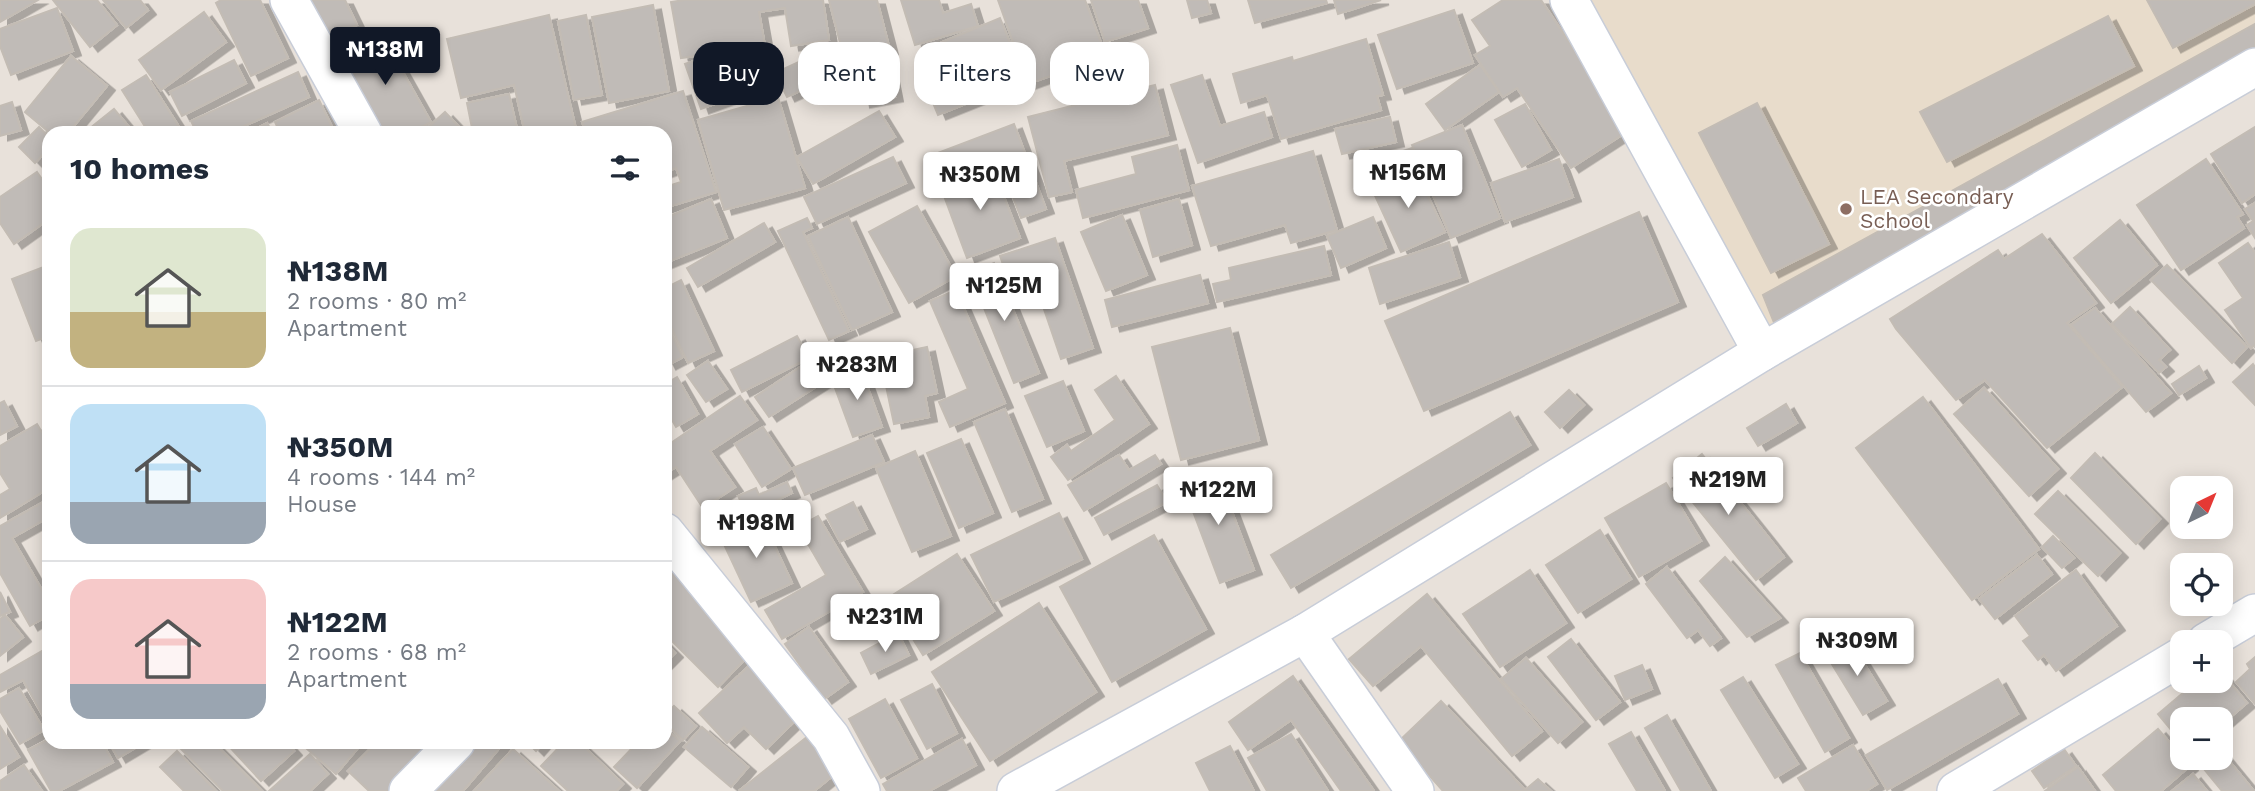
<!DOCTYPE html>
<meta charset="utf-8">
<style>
:root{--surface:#fff;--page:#f2f2f3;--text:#1f2937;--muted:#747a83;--line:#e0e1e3;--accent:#111827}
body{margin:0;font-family:"Work Sans",sans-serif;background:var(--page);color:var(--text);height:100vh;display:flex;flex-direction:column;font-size:26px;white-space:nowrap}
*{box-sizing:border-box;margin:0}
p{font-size:23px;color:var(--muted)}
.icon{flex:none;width:38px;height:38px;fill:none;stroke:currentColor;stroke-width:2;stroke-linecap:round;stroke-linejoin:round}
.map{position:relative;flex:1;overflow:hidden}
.sheet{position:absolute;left:42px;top:126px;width:630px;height:623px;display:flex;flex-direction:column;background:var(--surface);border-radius:21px;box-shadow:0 4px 18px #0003}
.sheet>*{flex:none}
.top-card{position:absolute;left:693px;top:42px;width:665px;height:63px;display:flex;gap:14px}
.needle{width:46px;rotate:43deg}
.controls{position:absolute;left:2170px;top:476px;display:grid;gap:14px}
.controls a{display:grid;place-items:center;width:63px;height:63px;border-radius:14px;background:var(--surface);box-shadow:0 4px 18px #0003;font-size:35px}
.price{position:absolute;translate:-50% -60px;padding:0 16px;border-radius:7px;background:#fff;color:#222;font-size:23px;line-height:46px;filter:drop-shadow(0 2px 4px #0008)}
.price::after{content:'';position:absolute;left:50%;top:42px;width:21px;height:16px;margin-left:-10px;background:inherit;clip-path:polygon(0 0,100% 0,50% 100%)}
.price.current{background:var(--accent);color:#fff}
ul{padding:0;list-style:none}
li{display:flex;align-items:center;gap:21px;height:175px;padding:0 28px}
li+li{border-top:2px solid var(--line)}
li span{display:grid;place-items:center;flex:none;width:196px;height:140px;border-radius:21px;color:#555}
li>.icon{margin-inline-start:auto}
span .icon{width:84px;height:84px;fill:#fffc;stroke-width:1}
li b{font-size:30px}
h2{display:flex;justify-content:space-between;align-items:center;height:84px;padding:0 28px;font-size:30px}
.pill{padding:0 24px;border-radius:21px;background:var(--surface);box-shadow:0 4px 18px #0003;font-size:24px;line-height:63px}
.pill.current{background:var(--accent);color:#fff}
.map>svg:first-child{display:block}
.education{fill:#e8dccb}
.building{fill:#c0bbb7;stroke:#c3bcb4;stroke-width:2;filter:url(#shadow)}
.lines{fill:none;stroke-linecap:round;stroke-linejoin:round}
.minor-casing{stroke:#c8cdd8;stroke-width:40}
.minor{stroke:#fff;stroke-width:37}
.education-dot{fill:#8d6e63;stroke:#fff;stroke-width:2.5}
.labels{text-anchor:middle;stroke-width:5;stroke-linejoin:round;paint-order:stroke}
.education-label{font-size:21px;fill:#785e54;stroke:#fff;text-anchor:start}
</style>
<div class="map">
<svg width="2255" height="791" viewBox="0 0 2255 791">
<defs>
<filter id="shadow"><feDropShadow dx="8" dy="4.5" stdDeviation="0" flood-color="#0004"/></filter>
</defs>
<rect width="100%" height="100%" fill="#e8e1da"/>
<polygon class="education" points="1571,0 2255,0 2255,67 1762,352"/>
<g class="building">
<polygon points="0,0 38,0 0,22"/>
<polygon points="53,0 97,0 117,25 90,47"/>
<polygon points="103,0 140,0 148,10 126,28"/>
<polygon points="221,0 260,0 288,58 251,76 216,3"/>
<polygon points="307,0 345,0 357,25 326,40"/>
<polygon points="684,0 823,0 829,40 791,46 785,8 759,12 765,46 681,58 671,2"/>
<polygon points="829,0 877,0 890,50 845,62"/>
<polygon points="901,0 939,0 943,13 971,4 978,26 915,45"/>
<polygon points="998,0 1085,0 1106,56 1028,84"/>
<polygon points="1091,0 1138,0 1148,28 1105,42"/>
<polygon points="1187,0 1207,0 1211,13 1192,18"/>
<polygon points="1248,0 1326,0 1327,3 1255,23"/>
<polygon points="1334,0 1381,0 1338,14"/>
<polygon points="1503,0 1541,0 1628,131 1571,168 1517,88 1503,97 1475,55 1490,46 1472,20"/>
<polygon points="2147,0 2255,0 2255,4 2173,48"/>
<polygon points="653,5 669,91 609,103 592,17"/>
<polygon points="57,8 73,51 11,75 0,46 0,29"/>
<polygon points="1454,10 1473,63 1397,89 1378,35"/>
<polygon points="204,12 226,42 161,90 139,60"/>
<polygon points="549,15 577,133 525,133 514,85 461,98 447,39"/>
<polygon points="586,15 602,95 574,100 558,21"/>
<polygon points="2108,16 2134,66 1947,162 1920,112"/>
<polygon points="1000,18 1025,80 938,115 917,64 938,56 947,77 998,57 995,49 950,67 940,43"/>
<polygon points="2255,24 2255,56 1777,330 1763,295"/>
<polygon points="381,33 431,122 411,133 382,133 339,57"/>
<polygon points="1366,39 1383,95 1377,96 1381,110 1281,139 1267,95 1241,103 1233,74 1292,57 1293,61"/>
<polygon points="833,46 844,71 787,97 775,73"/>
<polygon points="71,56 107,86 68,133 50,133 25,112"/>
<polygon points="709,56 715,74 750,62 759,88 701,109 685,64"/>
<polygon points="234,60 246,83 182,116 170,92"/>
<polygon points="1480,65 1499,92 1445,130 1426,104"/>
<polygon points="889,67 895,97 862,103 857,73"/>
<polygon points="298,72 309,97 235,130 236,133 197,133 191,121"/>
<polygon points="146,75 183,133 149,133 122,90"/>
<polygon points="1202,75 1220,126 1264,112 1272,137 1198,163 1171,85"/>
<polygon points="1155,85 1168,135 1064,161 1072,192 1049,197 1028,117"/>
<polygon points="683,91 716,192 665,208 665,187 681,182 676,168 665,172 665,133 630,133 629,129 615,133 586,133 582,122"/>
<polygon points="509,94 518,133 473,133 467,103"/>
<polygon points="778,97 805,188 724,210 698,120"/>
<polygon points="319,100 335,133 280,133 275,122"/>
<polygon points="12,102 21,130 0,136 0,106"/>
<polygon points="1757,103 1829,244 1771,273 1699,133"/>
<polygon points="1525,104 1551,150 1522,167 1495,120"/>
<polygon points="114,109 134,133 84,133"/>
<polygon points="879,111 895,137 813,184 797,157"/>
<polygon points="445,112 465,133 422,133"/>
<polygon points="1390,117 1396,142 1342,154 1335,129"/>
<polygon points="267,123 273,133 248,133"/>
<polygon points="1014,124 1046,209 1021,218 998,159 937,182 927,157"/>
<polygon points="1462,125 1500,218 1451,238 1412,145"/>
<polygon points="39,127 49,137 49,148 35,163 19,147"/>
<polygon points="2255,127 2255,194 2242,203 2211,154"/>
<polygon points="1177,145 1189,190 1083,218 1076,190 1136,174 1132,157"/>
<polygon points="1412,148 1418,165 1378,177 1373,161"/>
<polygon points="1313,151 1337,230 1291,243 1285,225 1211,246 1192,186"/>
<polygon points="893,157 906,183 817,224 804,197"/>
<polygon points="1559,159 1573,197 1505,222 1491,183"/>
<polygon points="2206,159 2243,214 2237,217 2244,228 2181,270 2137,205"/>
<polygon points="992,166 1020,238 967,258 940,185"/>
<polygon points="1414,167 1445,232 1401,252 1371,187"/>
<polygon points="37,172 49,189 49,219 14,244 0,223 0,197"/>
<polygon points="711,199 727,238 665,263 665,218"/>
<polygon points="1179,199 1192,245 1153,257 1140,210"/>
<polygon points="2255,203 2255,238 2247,225 2253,221 2245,209"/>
<polygon points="917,206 956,276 909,303 869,232"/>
<polygon points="1639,212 1678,302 1424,411 1385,321"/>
<polygon points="1122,215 1147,275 1106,291 1081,232"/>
<polygon points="848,217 892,312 852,330 808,236"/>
<polygon points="1373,217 1386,248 1341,268 1327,236"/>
<polygon points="807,218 812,228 803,232 849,331 829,340 778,231"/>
<polygon points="2120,220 2157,265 2111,303 2074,258"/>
<polygon points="764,223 775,242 698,287 687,268"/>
<polygon points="2042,234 2096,303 2067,323 2122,387 2047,448 1985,380 1956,400 1896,329 1890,319 1998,250 2004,259"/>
<polygon points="1055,238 1093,348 1061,359 1033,277 1010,285 1000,256"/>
<polygon points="1449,242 1460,277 1380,304 1369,268"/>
<polygon points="2248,243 2255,253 2255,345 2251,348 2225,310 2243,298 2219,263"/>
<polygon points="1324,246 1331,275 1217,302 1213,284 1231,280 1229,268"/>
<polygon points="994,263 1039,373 1014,383 970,273"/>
<polygon points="49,265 49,336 36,341 12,279"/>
<polygon points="2167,265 2247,347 2232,363 2151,280"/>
<polygon points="1200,275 1208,303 1112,327 1105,300"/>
<polygon points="681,280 714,351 688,363 665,314 665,288"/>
<polygon points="956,290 1005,403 950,427 939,402 968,389 930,301"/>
<polygon points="2130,307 2170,350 2159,360 2166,367 2159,373 2112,324"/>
<polygon points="2095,308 2171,393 2146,412 2071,325"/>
<polygon points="665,321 683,357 668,365 665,359"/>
<polygon points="1230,328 1259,440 1181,460 1152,347"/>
<polygon points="797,336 809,358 742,392 731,370"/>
<polygon points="927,347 937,393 925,396 929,417 894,424 880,357"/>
<polygon points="708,361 727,389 706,402 687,375"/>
<polygon points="808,362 822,383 769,417 755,397"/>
<polygon points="2253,364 2255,367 2255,405 2233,382"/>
<polygon points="860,366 882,427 853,437 831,377"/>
<polygon points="2199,366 2206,378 2179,395 2172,384"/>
<polygon points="1116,376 1149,424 1068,480 1051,457 1067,445 1071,451 1115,420 1095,390"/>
<polygon points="677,377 698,414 676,427 665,408 665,384"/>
<polygon points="1063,381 1084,431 1047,447 1025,396"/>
<polygon points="1984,388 2058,469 2029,496 1954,414"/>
<polygon points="1569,390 1584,405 1560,428 1545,412"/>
<polygon points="740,396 757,420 710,451 735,487 703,508 676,467 665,474 665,447"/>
<polygon points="1923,397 2039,549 1972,600 1856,448"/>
<polygon points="4,401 17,426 0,435 0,403"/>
<polygon points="1786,404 1797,423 1758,446 1747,428"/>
<polygon points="1005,409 1043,499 1012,512 974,422"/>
<polygon points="1510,412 1530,445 1291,588 1271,555"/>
<polygon points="37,424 49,444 49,488 0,518 0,495 10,489 0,473 0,446"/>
<polygon points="763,427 791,469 762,487 735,444"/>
<polygon points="872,435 884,462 805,495 793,468"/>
<polygon points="961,439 993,513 959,528 927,453"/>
<polygon points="915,451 951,536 912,552 876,468"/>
<polygon points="2095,453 2160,519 2136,544 2071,478"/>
<polygon points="1702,454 1784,557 1756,580 1673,478"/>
<polygon points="1119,455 1129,470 1155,455 1161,464 1084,511 1068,485"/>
<polygon points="1217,472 1254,570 1220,583 1183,485"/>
<polygon points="787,482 792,493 747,514 738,496 756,488 759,495"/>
<polygon points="1666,483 1701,541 1639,577 1605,518"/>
<polygon points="1157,485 1167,502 1104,535 1095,518"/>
<polygon points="2058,491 2120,553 2098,576 2035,514"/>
<polygon points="49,499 49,517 12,538 49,602 49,615 30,626 0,573 0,526"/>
<polygon points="853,502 867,529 840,542 826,515"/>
<polygon points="1059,513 1082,559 994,602 971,555"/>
<polygon points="818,516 863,592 782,639 765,610 826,575 798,527"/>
<polygon points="762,519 792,583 751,602 721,538"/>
<polygon points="1600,530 1631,579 1578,613 1546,565"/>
<polygon points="1154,535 1206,629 1112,682 1060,587"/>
<polygon points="2053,536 2074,558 2062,568 2042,547"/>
<polygon points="957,554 994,611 923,655 900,618 878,632 866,612"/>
<polygon points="2037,555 2052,574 1995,619 1979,599"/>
<polygon points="1725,557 1780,618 1747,637 1700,581"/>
<polygon points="667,564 754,650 718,687 665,634"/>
<polygon points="1667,567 1721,638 1710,646 1698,630 1687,638 1646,584"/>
<polygon points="1530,570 1566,623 1500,667 1463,614"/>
<polygon points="2076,570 2117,626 2056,671 2044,655 2038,660 2023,641 2030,636 2015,616"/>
<polygon points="0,592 10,612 0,616"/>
<polygon points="1427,594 1542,731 1512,756 1421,646 1373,686 1349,659"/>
<polygon points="1039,603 1096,692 990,761 932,672"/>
<polygon points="5,615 23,637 0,656 0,619"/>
<polygon points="809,627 848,682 824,699 785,644"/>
<polygon points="898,633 909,655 871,674 861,653"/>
<polygon points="1571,639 1620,702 1596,720 1548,657"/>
<polygon points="1851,642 1887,701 1863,715 1827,656"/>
<polygon points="665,643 675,653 665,663"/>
<polygon points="49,647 49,727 23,680 0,692 0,675"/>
<polygon points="1800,653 1849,738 1825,752 1776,665"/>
<polygon points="2255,657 2255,704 2236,682 2250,669 2247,664"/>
<polygon points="1526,658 1582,722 1558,743 1501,679"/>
<polygon points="752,663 801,715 766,749 744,727 727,743 699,713"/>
<polygon points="1642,665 1652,689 1625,700 1615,676"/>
<polygon points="2221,672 2247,703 2221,725 2221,719 2182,719 2182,743 2158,714 2197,681 2221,681"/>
<polygon points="1293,676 1374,791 1341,791 1291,720 1248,750 1229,722"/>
<polygon points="1743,677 1798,764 1775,778 1721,690"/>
<polygon points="1998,679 2018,714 1887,790 1866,755"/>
<polygon points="932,684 957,733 927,749 901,700"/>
<polygon points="19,688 44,730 20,744 0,711 0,699"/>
<polygon points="885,699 917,758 881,778 849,719"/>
<polygon points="1441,701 1525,790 1538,779 1551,791 1443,791 1399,741"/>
<polygon points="674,706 696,726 683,740 665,723 665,715"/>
<polygon points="1667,715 1711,791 1681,791 1645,728"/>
<polygon points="0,726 19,757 0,769"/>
<polygon points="702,727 748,767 731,787 684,747"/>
<polygon points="665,728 680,741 637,788 614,767 638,742 665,742"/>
<polygon points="2158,729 2190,766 2161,791 2116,791 2103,775"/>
<polygon points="1631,732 1665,791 1637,791 1609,744"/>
<polygon points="812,733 841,769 814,791 741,791 740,790"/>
<polygon points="1291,734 1328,791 1267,791 1248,758"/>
<polygon points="49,739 49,742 102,742 113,762 59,791 51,791 28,750"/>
<polygon points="962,739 976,765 929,791 887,791 883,784"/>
<polygon points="109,742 145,742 118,758"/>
<polygon points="187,742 213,742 262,791 223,791 181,749"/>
<polygon points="225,742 286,742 294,751 261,781"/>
<polygon points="299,742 363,742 336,774"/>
<polygon points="377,742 441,742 392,791 369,791 348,771"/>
<polygon points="470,742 499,742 502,745 463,791 435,791 431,787"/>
<polygon points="527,742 544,742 536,751"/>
<polygon points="564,742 579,742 623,784 616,791 568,791 541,766"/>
<polygon points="1853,745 1877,784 1866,791 1806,791 1798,778"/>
<polygon points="1230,746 1254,791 1210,791 1196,763"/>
<polygon points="513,749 559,791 474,791"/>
<polygon points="2064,749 2076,766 2044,788 2032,771"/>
<polygon points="177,751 216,791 184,791 160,767"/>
<polygon points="2221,751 2254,791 2222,791 2195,758 2221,758"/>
<polygon points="310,754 328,774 310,791 269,791"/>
<polygon points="24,765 42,791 0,791 0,781"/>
<polygon points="2078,767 2095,791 2045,791"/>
<polygon points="2193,774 2207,791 2172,791"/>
</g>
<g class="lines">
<g class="minor-casing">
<g id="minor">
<polyline points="289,0 363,133"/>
<polyline points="1569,0 1762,352"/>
<polyline points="665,532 831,737 861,791"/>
<polyline points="1305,633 1415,791"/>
<polyline points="2206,642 2255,613"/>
<polyline points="408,791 456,742"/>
<polyline points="1016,791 1305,633 1762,352 2255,67"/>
<polyline points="1956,791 2182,656"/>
</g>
</g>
<use href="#minor" class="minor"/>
</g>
<circle class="education-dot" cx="1846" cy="209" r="7"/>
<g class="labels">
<g class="education-label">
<text x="1860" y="204">LEA Secondary<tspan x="1860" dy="24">School</tspan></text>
</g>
</g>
</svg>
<div class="controls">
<a><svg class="needle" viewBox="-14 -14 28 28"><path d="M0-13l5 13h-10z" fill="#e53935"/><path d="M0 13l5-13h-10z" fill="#747a83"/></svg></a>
<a><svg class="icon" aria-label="locate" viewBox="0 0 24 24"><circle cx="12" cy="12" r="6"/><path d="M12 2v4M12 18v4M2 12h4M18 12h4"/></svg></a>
<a>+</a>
<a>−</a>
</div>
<b class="price current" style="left:385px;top:87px">₦138M</b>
<b class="price" style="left:1408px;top:210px">₦156M</b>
<b class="price" style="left:980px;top:212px">₦350M</b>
<b class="price" style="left:1004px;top:323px">₦125M</b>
<b class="price" style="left:857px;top:402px">₦283M</b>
<b class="price" style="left:1728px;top:517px">₦219M</b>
<b class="price" style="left:1218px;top:527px">₦122M</b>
<b class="price" style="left:756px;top:560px">₦198M</b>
<b class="price" style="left:885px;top:654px">₦231M</b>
<b class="price" style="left:1857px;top:678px">₦309M</b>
<div class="top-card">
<a class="pill current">Buy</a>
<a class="pill">Rent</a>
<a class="pill">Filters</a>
<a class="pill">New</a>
</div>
<section class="sheet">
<h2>10 homes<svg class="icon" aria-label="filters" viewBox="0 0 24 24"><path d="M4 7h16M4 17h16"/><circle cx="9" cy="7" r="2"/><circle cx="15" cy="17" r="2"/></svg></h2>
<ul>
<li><span style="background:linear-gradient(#dfe7d0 60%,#c2b280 0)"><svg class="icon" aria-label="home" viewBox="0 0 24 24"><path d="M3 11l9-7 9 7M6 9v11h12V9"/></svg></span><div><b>₦138M</b><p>2 rooms · 80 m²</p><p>Apartment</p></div></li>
<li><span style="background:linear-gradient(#bfe0f5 70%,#9aa5b1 0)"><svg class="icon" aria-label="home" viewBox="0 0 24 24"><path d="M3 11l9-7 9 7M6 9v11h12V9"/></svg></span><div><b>₦350M</b><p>4 rooms · 144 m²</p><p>House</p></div></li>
<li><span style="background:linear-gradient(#f6c9c9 75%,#9aa5b1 0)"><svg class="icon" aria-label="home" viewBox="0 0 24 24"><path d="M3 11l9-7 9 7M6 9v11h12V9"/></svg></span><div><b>₦122M</b><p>2 rooms · 68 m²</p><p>Apartment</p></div></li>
</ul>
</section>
</div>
